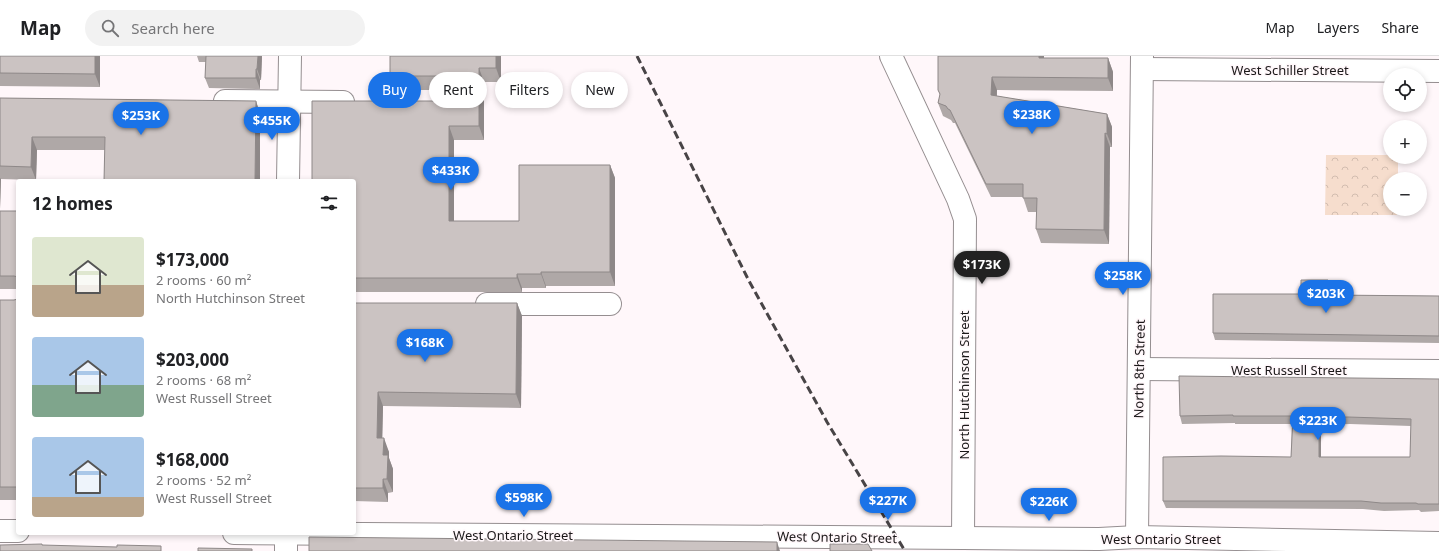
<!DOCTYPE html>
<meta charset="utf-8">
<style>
:root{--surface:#fff;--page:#f2f2f2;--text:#202124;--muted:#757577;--line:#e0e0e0;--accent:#1a73e8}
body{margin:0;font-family:"Noto Sans",sans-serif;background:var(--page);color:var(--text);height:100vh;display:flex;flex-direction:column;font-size:15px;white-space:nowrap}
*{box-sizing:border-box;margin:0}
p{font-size:13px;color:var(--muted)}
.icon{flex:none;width:22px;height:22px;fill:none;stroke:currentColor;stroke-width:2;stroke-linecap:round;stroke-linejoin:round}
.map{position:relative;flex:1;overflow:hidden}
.side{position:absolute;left:16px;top:123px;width:340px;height:356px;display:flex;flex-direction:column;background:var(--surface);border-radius:4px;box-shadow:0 2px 6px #0003}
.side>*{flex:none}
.banner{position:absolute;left:368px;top:16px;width:380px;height:36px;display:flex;gap:8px}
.buttons{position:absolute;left:1383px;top:12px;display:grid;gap:8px}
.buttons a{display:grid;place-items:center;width:44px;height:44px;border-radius:50%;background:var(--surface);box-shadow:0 2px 6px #0003;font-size:20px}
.price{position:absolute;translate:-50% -34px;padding:0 9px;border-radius:14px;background:var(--accent);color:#fff;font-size:13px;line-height:26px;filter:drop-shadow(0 1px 2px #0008)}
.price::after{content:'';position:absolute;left:50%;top:24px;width:12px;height:9px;margin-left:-6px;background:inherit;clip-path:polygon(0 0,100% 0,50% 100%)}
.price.selected{background:#222;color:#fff}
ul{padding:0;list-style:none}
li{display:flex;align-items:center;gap:12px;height:100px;padding:0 16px}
li span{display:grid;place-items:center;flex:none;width:112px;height:80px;border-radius:4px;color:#555}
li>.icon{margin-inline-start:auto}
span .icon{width:48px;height:48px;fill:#fffc;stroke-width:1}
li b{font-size:17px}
h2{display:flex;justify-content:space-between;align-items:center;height:48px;padding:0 16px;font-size:17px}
.chip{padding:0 14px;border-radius:18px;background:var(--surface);box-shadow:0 2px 6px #0003;font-size:14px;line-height:36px}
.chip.selected{background:var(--accent);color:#fff}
header{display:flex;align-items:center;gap:24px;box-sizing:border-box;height:56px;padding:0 20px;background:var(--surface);border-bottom:1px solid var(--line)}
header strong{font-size:19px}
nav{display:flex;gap:22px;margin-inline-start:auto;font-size:14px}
.search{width:280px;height:36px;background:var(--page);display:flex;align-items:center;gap:10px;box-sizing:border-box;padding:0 14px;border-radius:22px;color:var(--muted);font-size:15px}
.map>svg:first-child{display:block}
.park{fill:url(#park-crowns)}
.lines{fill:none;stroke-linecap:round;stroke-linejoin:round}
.street-casing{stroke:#958e90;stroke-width:24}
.street{stroke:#fff;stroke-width:22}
.rail{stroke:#484446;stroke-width:3;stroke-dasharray:8 4;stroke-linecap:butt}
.wall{fill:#afa8a7;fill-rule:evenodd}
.shaded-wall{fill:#8e8888}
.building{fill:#cbc3c2;stroke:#8e8888;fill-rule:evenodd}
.labels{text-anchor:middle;stroke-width:3;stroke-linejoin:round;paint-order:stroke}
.street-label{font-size:13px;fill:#1a1718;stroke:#fff7fa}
</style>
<header>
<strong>Map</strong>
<div class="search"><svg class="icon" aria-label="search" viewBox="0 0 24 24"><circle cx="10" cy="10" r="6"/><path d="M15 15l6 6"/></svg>Search here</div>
<nav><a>Map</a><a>Layers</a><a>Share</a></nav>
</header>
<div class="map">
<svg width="1439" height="495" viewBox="0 0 1439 495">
<defs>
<pattern id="park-crowns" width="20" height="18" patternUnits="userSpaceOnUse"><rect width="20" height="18" fill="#f6ddcd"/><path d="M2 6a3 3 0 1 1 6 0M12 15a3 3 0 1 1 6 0" fill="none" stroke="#d2bdaf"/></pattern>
</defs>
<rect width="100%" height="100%" fill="#fff7fa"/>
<polygon class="park" points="1326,99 1390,99 1390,101 1398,101 1398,123 1390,123 1390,153 1398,153 1397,159 1325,159"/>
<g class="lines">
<g class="street-casing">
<g id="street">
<polyline points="891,0 958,143 965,163 963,482"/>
<polyline points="1142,13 1439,15"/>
<polyline points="225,45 343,46"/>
<polyline points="288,125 290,0"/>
<polyline points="487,248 610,248"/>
<polyline points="1139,313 1439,315"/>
<polyline points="0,475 18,475"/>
<polyline points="234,477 963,482 1099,483 1137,481 1439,487"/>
<polyline points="1137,481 1142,0"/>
<polyline points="286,495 286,477"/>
</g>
</g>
<use href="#street" class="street"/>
<polyline class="rail" points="637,0 749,225 827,366 905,495"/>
</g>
<g class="wall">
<polygon points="0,0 100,0 100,31 0,30"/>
<polygon points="197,0 262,0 261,24 260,24 260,33 209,32 205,22 206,6 199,6"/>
<polygon points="390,0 501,0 501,26 484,26 484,84 454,84 454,165 519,165 610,109 615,122 615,230 546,230 546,232 522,232 522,236 354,236 354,125 461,45 467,43 472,39 472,35 466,34 395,34 390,20"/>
<polygon points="1044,0 1044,2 1108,2 1113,16 1113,35 997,34 997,40 1107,58 1112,71 1112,91 1110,91 1109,188 1041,187 1036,173 1037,156 1028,156 1023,141 991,141 955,67 953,67 951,64 943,60 938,47 940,39 938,34"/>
<polygon points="0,42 256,45 260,58 260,125 104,125 105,94 37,94 36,124 1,123 0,153"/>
<rect x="0" y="155" width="18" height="78"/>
<polygon points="1331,231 1331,239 1439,240 1439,287 1215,284 1213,277 1301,238"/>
<polygon points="18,243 18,444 0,444 0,244 14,244"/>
<polygon points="354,247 517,247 522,260 521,352 383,350 382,382 389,396 389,402 393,413 393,436 388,437 388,446 354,445"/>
<path d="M1439 323V455L1421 456 1419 454 1384 455 1363 453 1166 452 1163 445 1291 401 1292 368H1235V367L1182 368 1180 360ZM1350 368 1411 370 1410 401H1321V369Z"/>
</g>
<g class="shaded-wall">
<polygon points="95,0 100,0 100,31 95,18"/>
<polygon points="258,0 262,0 261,24 257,13"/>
<polygon points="496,0 501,0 501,26 496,12"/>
<polygon points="1039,0 1044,0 1044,15 1039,2"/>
<polygon points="1108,2 1113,16 1113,35 1108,22"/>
<polygon points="479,12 484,26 484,84 479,70"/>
<polygon points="256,13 260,24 260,33 256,22"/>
<polygon points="992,21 997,34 996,53 991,39"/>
<polygon points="256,45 260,58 260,125 255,125"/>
<polygon points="1107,58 1112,71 1112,91 1107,78"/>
<polygon points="449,70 454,84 454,179 449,165"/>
<polygon points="1105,77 1110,91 1109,188 1104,174"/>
<polygon points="32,81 37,94 36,124 31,111"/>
<polygon points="610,109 615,122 615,230 610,216"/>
<polygon points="0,122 1,123 0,152"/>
<polygon points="541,216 546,230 546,232 541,218"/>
<polygon points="517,218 522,232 522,236 517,222"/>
<polygon points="1328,224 1331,231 1330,246 1328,239"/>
<polygon points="517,247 522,260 521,352 516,338"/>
<polygon points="378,336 383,350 382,396 377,382"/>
<polygon points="1319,362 1321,369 1321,409 1319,401"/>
<polygon points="384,382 389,396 389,402 393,413 393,436 387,423 383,399"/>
<polygon points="383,423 388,437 388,446 383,432"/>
<polygon points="777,486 780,495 777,495"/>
</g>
<g class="building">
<polygon points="0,0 95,0 95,18 0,17"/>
<polygon points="206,0 258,0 257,13 256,13 256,22 205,22"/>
<polygon points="390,0 496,0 496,12 479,12 479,70 449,70 449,165 519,165 519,109 610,109 610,216 541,216 541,218 517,218 517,222 354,222 354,125 312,125 312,45 461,45 467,43 472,39 473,32 472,26 468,22 461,20 390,20"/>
<polygon points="938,0 1039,0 1039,2 1108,2 1108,22 992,21 991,39 1107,58 1107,78 1105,77 1104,174 1036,173 1037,142 1023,142 1023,128 986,128 950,54 948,53 946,50 938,47 940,38 938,34"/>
<polygon points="0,42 256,45 255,125 104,125 105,81 32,81 31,111 0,110"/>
<polygon points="0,155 18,155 18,221 14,220 0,220"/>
<polygon points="1301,224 1328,224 1328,239 1439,240 1439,280 1213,277 1213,238 1301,238"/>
<polygon points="18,243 18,431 0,431 0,244 14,244"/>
<polygon points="354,247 517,247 516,338 378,336 377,382 384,382 383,399 388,399 387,423 383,423 383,432 354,432"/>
<path d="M1179 320 1439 323V448H1418L1416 447H1381L1361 445H1163V401L1221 400 1291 401 1293 360H1233V359L1180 360ZM1348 361 1411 363 1410 401H1319V362Z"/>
<polygon points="309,481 777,486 777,495 309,495"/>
<polygon points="42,488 42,489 117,491 117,489 161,490 161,495 0,495 0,489"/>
<polygon points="830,488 868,488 872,495 830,495"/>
<polygon points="198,492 252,493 252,495 198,495"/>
</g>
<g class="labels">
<g class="street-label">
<text x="1290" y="19">West Schiller Street</text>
<text transform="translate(1139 313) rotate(-89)" y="5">North 8th Street</text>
<text x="1289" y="319">West Russell Street</text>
<text transform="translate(964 329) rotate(-90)" y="5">North Hutchinson Street</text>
<text x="513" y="484">West Ontario Street</text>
<text transform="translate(837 481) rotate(1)" y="5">West Ontario Street</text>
<text x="1161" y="488">West Ontario Street</text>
</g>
</g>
</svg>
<div class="buttons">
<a><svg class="icon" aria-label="locate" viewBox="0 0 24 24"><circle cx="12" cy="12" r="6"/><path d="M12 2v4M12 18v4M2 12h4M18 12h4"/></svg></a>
<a>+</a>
<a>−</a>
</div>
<b class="price" style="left:1032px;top:79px">$238K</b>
<b class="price" style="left:141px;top:80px">$253K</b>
<b class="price" style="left:272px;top:85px">$455K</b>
<b class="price" style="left:451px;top:135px">$433K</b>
<b class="price selected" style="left:982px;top:229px">$173K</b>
<b class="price" style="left:1123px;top:240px">$258K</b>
<b class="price" style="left:1326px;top:258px">$203K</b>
<b class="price" style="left:425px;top:307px">$168K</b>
<b class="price" style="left:1318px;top:385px">$223K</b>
<b class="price" style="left:524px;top:462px">$598K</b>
<b class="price" style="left:888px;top:465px">$227K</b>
<b class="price" style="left:1049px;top:466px">$226K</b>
<div class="banner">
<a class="chip selected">Buy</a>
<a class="chip">Rent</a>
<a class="chip">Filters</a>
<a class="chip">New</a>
</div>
<section class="side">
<h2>12 homes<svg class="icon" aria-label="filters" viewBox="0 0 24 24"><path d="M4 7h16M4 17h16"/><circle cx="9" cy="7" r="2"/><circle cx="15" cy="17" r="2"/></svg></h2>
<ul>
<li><span style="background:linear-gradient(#dfe7d0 60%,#b9a48a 0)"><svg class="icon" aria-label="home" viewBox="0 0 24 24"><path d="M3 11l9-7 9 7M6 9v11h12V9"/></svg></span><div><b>$173,000</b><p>2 rooms · 60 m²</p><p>North Hutchinson Street</p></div></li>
<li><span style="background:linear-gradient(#a9c7e8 60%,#7fa58c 0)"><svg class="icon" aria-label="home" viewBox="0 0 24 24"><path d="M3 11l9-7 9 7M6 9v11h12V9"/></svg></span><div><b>$203,000</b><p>2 rooms · 68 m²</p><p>West Russell Street</p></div></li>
<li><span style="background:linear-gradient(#a9c7e8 75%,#b9a48a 0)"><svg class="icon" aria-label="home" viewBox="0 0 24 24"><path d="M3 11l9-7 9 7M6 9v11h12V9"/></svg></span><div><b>$168,000</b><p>2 rooms · 52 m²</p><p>West Russell Street</p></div></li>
</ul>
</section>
</div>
